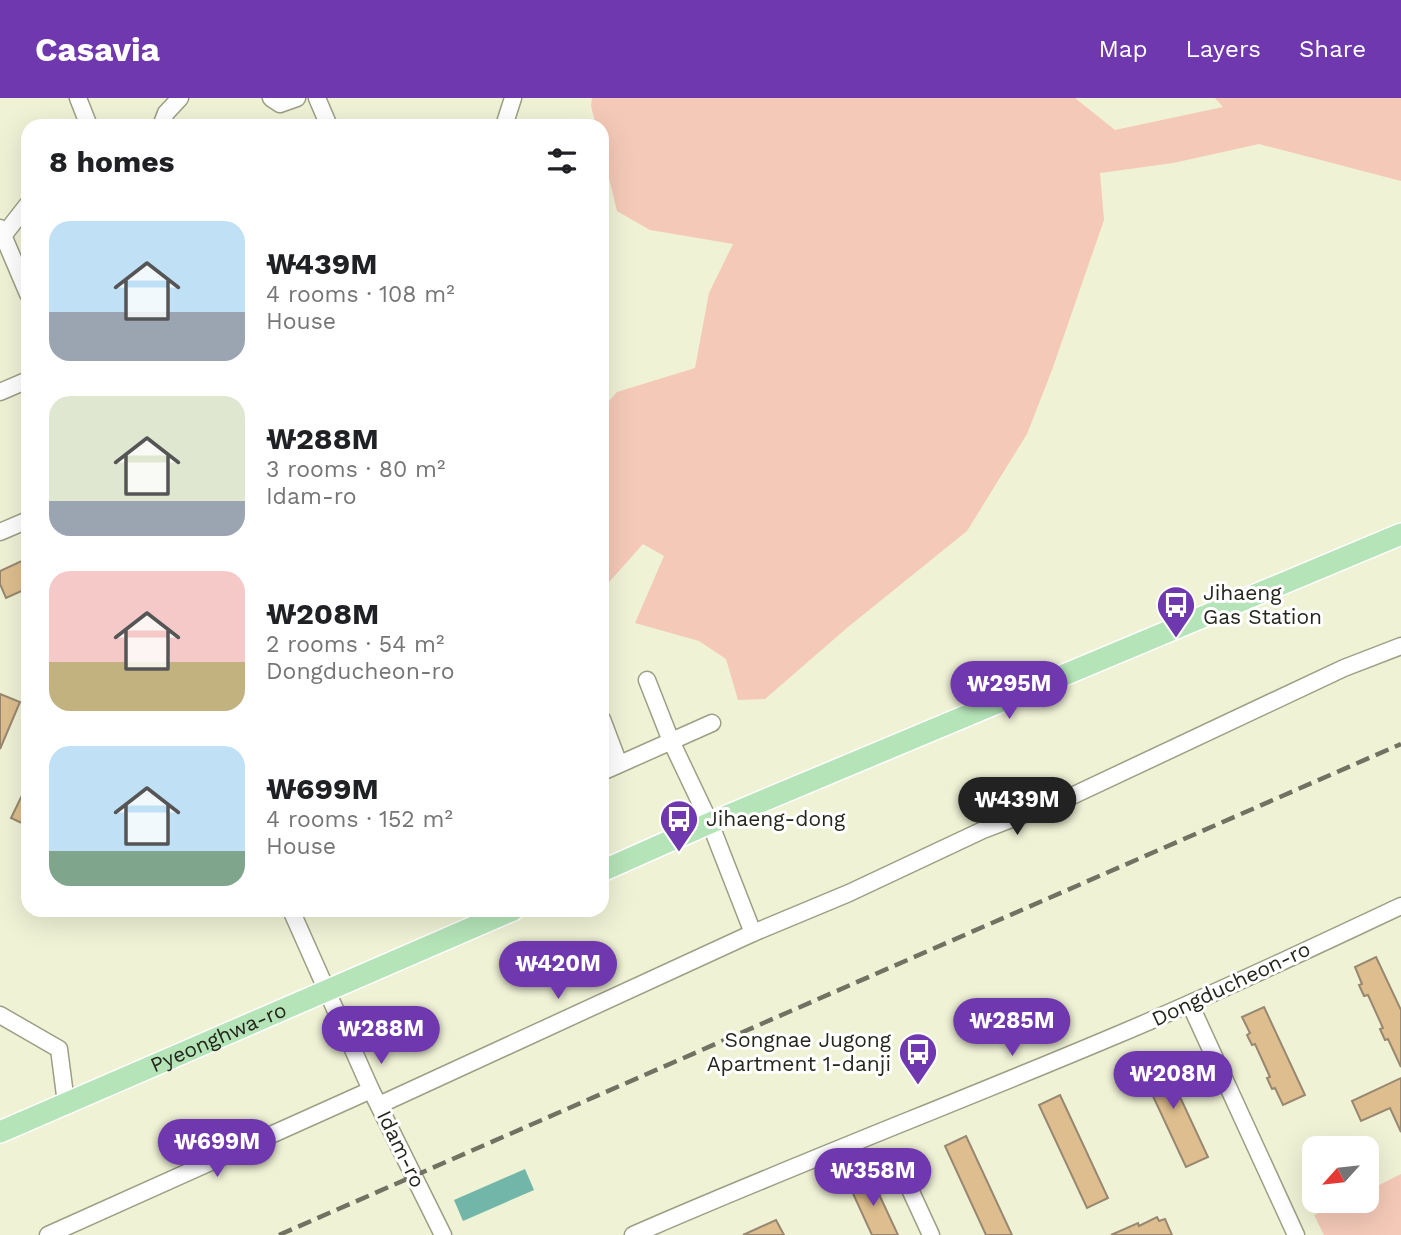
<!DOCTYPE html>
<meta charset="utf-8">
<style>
:root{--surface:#fff;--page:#f6f6f6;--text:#202124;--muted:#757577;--accent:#7038af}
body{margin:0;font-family:"Work Sans",sans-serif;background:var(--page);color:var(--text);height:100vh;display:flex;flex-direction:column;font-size:26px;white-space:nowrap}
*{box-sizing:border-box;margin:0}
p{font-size:23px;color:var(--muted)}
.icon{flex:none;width:38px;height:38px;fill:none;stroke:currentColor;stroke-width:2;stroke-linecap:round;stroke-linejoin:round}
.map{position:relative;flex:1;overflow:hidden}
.panel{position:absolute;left:21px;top:21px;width:588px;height:798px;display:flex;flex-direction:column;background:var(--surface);border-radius:21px;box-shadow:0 7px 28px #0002}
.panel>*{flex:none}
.needle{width:46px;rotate:243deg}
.fabs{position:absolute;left:1302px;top:1038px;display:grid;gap:14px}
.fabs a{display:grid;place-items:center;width:77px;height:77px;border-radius:14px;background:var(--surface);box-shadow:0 7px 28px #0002;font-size:35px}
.price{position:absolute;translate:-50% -60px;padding:0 16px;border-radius:24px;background:var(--accent);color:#fff;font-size:23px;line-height:46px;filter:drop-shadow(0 2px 4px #0008)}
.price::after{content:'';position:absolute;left:50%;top:42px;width:21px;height:16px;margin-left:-10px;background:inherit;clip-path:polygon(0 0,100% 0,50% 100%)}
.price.current{background:#222;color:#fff}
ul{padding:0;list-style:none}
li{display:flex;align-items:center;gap:21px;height:175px;padding:0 28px}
li span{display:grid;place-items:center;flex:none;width:196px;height:140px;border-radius:21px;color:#555}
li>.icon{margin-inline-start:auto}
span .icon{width:84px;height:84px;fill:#fffc;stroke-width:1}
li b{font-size:30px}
h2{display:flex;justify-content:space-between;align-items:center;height:84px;padding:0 28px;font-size:30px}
header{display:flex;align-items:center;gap:42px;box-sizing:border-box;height:98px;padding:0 35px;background:var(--accent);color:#fff}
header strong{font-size:33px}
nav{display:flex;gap:38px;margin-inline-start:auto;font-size:24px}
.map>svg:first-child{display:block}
.green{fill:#f4c9b8}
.water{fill:#71b6a8}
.building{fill:#debe8e;stroke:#988871;stroke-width:2}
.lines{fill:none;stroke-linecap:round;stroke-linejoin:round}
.minor-casing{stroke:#9c9f84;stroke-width:19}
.major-casing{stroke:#fff;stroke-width:24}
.minor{stroke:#fff;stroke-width:16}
.major{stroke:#b5e4b8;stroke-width:21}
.rail{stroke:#717261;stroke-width:4.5;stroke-dasharray:14 7;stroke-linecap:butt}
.labels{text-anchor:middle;stroke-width:6;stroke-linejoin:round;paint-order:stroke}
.poi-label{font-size:21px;fill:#26271c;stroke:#fff;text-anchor:start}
.street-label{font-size:21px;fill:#26271c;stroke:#fff}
</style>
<header>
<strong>Casavia</strong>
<nav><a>Map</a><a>Layers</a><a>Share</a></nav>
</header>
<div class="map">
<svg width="1401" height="1137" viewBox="0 0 1401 1137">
<rect width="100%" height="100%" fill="#eff2d5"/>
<g class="green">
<polygon points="592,0 1075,0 1115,32 1223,9 1215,0 1401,0 1401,83 1259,46 1173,65 1100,75 1104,122 1052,272 1027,336 967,433 848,529 765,601 738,602 726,561 699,543 635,525 664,458 643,446 602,492 602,311 617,294 695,270 709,195 733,146 650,132 617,113 602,52 602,28 596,28 591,8"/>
<polygon points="1401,1076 1401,1137 1324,1137 1314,1117 1346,1103 1367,1102 1367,1093"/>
</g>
<polygon class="water" points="525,1071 534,1092 463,1123 454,1102"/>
<g class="building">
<polygon points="28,460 28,490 6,500 0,486 0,473"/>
<polygon points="0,596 20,604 0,651"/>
<polygon points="28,685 28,728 11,720"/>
<polygon points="1376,859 1401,912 1401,969 1388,941 1385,942 1380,931 1383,930 1368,897 1364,898 1359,887 1362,886 1355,869"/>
<polygon points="1264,909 1305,997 1283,1007 1275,990 1272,991 1267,980 1270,979 1255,946 1252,947 1247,937 1250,935 1242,919"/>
<polygon points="1160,956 1208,1059 1186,1069 1138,966"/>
<polygon points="1401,980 1401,1034 1390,1010 1361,1023 1352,1003"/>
<polygon points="1060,997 1108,1100 1087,1110 1039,1007"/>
<polygon points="966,1038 1012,1137 986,1137 945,1048"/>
<polygon points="871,1079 898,1137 872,1137 850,1089"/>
<polygon points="1157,1119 1159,1123 1165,1121 1172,1137 1111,1137 1138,1125 1139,1128"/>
<polygon points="776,1122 784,1137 743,1137"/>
</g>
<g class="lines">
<g class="minor-casing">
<g id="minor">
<polyline points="78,0 89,28"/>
<polyline points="271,0 280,6 297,0"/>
<polyline points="317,0 329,28"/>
<polyline points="161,28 166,15 180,0"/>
<polyline points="504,28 513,0"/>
<polyline points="0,130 28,196"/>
<polyline points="3,138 28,106"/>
<polyline points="0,294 28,282"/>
<polyline points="0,434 28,422"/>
<polyline points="647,582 671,643 710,725 753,835 849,795 983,732 1074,697 1344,570 1401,548"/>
<polyline points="602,621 619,666"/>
<polyline points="602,674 712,625"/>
<polyline points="291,812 371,992 443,1137"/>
<polyline points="1190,906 1296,1137"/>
<polyline points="0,917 59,951 66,1005"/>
<polyline points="379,1007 753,835"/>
<polyline points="907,1085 931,1137"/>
<polyline points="48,1137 371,992"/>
<path d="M633 1137C793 1067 956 1005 1117 937 1213 897 1307 852 1401 808"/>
</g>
</g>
<g class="major-casing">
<g id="major">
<polyline points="602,773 710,725 1401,436"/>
<path id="s1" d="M0 1034 513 812"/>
</g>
</g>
<use href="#minor" class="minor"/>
<use href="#major" class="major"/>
<polyline class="rail" points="279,1137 1401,646"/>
</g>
<defs>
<g id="bus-pin" transform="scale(2.0125)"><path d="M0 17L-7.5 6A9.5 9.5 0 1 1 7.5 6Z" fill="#7038af" stroke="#fff"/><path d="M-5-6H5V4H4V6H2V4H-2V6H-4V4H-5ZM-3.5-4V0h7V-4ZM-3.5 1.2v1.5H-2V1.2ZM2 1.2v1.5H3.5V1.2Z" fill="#fff"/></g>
</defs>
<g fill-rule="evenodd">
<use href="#bus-pin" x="1176" y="507"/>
<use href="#bus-pin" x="679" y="721"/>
<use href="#bus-pin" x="918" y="954"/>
</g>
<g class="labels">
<g class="poi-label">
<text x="1203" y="502">Jihaeng<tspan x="1203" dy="24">Gas Station</tspan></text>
<text x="706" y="728">Jihaeng-dong</text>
<text x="891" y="949" text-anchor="end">Songnae Jugong<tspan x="891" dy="24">Apartment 1-danji</tspan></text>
</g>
<g class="street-label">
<text transform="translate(1231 886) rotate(-25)" y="7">Dongducheon-ro</text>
<text dy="7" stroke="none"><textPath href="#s1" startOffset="238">Pyeonghwa-ro</textPath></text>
<text transform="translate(401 1051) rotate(64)" y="7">Idam-ro</text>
</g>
</g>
</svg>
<div class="fabs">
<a><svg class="needle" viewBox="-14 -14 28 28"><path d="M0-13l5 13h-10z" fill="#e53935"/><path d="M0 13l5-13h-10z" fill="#757577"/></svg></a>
</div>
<b class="price" style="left:1009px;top:623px">₩295M</b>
<b class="price current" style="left:1017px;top:739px">₩439M</b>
<b class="price" style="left:558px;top:903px">₩420M</b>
<b class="price" style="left:1012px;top:960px">₩285M</b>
<b class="price" style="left:381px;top:968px">₩288M</b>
<b class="price" style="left:1173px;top:1013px">₩208M</b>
<b class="price" style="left:217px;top:1081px">₩699M</b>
<b class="price" style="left:873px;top:1110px">₩358M</b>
<section class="panel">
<h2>8 homes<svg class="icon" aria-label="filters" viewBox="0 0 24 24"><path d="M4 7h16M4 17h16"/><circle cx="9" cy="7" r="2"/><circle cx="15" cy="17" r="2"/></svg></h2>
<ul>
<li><span style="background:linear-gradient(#bfe0f5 65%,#9aa5b1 0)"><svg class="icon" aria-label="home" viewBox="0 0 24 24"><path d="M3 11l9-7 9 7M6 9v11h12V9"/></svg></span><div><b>₩439M</b><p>4 rooms · 108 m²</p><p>House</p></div></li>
<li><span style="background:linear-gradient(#dfe7d0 75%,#9aa5b1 0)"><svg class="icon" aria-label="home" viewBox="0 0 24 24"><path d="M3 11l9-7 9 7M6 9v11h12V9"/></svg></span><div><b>₩288M</b><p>3 rooms · 80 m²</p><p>Idam-ro</p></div></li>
<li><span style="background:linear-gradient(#f6c9c9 65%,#c2b280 0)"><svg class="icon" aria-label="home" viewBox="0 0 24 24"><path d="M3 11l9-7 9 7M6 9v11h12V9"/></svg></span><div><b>₩208M</b><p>2 rooms · 54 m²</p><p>Dongducheon-ro</p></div></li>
<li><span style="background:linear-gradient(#bfe0f5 75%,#7fa58c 0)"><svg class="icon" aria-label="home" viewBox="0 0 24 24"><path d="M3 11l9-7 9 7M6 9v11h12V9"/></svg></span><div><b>₩699M</b><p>4 rooms · 152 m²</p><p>House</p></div></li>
</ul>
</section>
</div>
